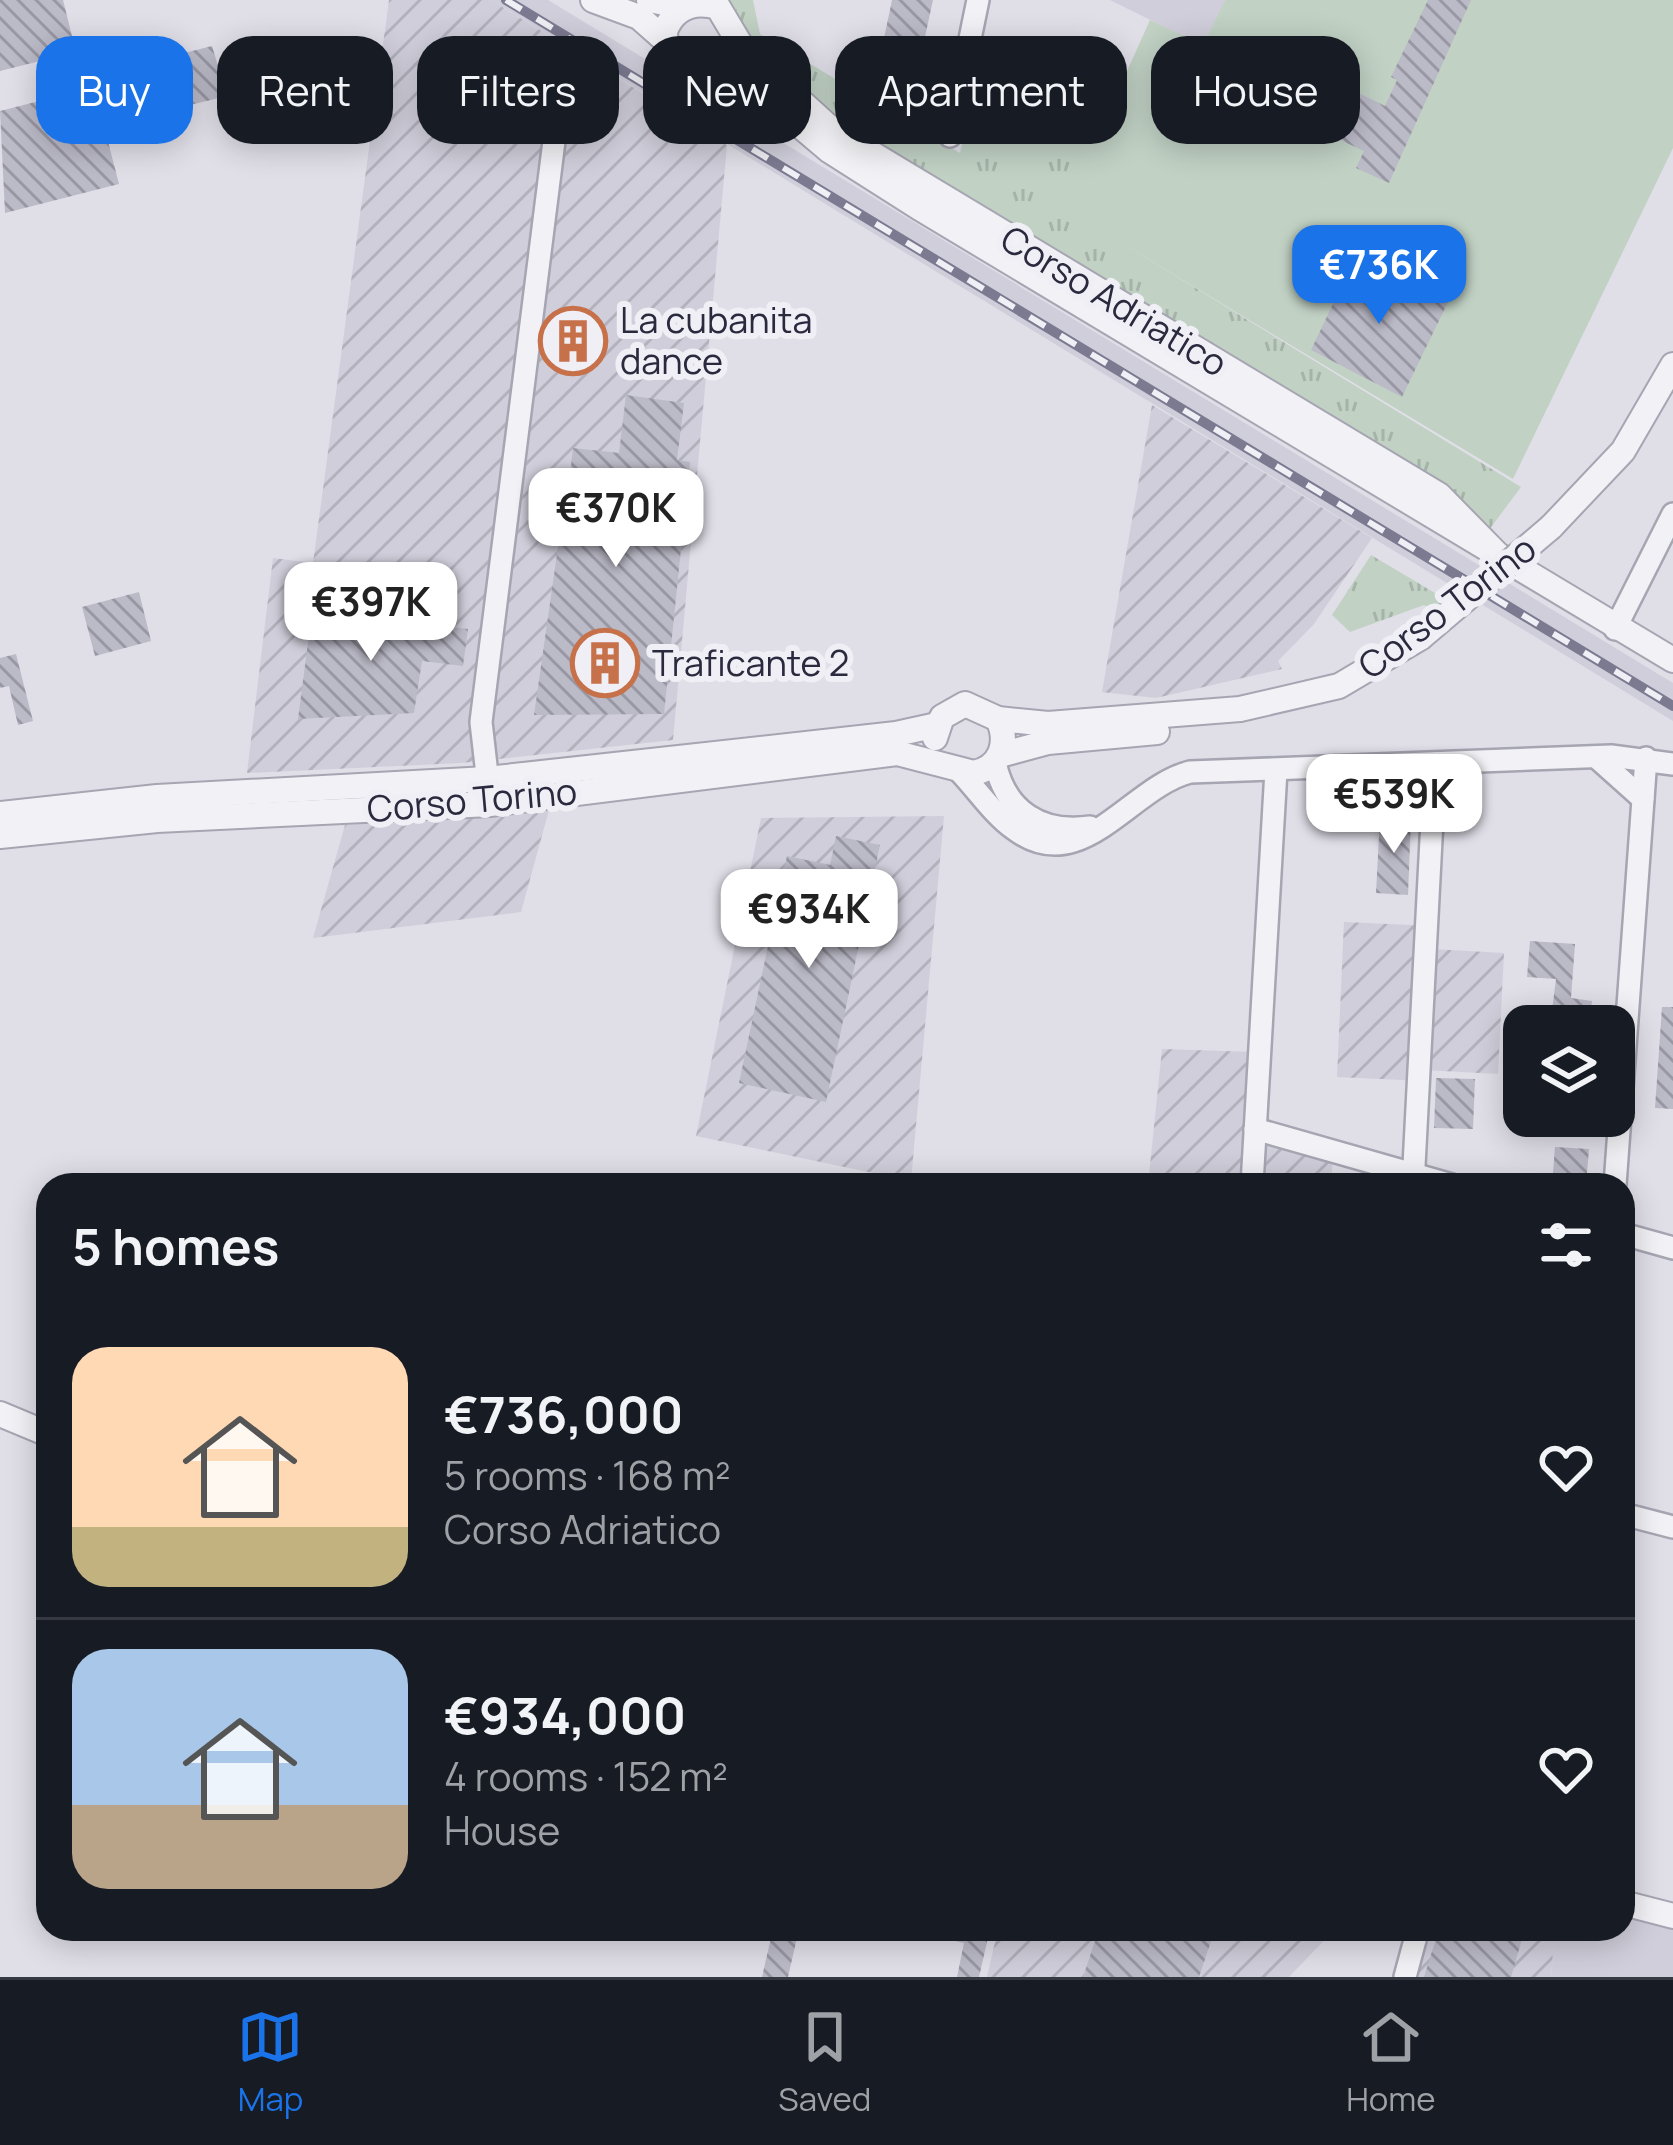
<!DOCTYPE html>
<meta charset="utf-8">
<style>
:root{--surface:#171b24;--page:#20242c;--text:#f1f3f6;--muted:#9ea1a6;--line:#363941;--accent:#1a73e8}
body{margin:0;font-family:Manrope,sans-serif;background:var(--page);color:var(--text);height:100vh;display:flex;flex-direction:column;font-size:45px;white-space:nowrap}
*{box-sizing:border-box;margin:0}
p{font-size:39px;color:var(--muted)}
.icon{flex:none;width:66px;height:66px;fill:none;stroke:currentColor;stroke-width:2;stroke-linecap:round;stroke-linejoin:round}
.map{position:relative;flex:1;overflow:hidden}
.details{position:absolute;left:36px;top:1173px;width:1599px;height:768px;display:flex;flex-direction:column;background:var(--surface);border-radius:36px;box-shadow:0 6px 30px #0003}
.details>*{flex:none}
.guide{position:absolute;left:36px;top:36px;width:1602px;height:108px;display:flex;gap:24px}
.fabs{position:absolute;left:1503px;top:1005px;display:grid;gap:24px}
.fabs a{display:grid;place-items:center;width:132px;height:132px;border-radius:24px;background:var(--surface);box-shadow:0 6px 30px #0003;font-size:60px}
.price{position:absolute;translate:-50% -102px;padding:0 27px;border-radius:24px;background:#fff;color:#222;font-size:39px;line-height:78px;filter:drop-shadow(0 3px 6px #0008)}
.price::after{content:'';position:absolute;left:50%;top:72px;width:36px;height:27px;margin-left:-18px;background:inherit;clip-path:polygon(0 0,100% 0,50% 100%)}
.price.active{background:var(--accent);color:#fff}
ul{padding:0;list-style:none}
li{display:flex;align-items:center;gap:36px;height:300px;padding:0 36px}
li+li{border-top:3px solid var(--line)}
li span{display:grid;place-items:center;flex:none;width:336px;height:240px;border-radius:36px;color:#555}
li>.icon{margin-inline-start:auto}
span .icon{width:144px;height:144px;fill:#fffc;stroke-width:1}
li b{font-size:51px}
h2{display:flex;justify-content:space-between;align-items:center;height:144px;padding:0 36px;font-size:51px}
.chip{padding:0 42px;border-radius:36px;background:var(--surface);box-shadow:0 6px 30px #0003;font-size:42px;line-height:108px}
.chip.active{background:var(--accent);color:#fff}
.tabs{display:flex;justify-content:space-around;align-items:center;height:168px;border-top:3px solid var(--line);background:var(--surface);font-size:33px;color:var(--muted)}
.tabs a{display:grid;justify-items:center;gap:6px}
.tabs .active{color:var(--accent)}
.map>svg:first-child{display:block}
.built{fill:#cfceda}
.industrial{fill:url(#industrial-furrows)}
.grass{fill:url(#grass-tufts)}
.pitch{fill:#c1d1c4}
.building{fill:url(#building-back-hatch)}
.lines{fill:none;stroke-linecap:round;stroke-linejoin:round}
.minor-casing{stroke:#a6a5b2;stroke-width:26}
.tertiary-casing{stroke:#a6a5b2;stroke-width:28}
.minor{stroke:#f2f2f6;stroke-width:21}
.tertiary{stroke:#f2f2f6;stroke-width:24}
.rail-casing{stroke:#7c7a91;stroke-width:10}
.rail{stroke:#efeff5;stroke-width:6;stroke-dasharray:18;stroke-linecap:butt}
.tertiary-bridge-casing{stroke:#a6a5b2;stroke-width:28;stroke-linecap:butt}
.tertiary-bridge{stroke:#f2f2f6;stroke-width:24}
.labels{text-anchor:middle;stroke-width:12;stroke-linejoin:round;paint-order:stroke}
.street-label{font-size:36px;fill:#2b293e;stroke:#efeff5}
.poi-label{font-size:36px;fill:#2b293e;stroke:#efeff5;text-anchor:start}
</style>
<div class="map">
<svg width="1673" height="1977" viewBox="0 0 1673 1977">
<defs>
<pattern id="industrial-furrows" width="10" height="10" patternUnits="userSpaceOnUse" patternTransform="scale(3)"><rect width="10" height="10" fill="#cfceda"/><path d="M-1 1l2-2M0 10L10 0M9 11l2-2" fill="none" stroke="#b2b1bc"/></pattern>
<pattern id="grass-tufts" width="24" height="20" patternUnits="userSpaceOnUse" patternTransform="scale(3)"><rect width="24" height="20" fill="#c1d1c4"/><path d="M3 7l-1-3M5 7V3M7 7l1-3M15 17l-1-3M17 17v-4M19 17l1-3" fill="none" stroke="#a6b3a9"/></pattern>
<pattern id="building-back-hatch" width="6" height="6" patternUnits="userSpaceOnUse" patternTransform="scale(3)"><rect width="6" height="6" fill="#bbbac7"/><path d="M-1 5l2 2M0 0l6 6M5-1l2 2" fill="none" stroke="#9897a3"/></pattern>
</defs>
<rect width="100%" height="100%" fill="#e0dfe8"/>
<g class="built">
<polygon points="491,0 548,0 1673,683 1673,721"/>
<polygon points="1110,0 1225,0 1203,46"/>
<polygon points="1623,1916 1673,1929 1673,1977 1551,1977 1555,1929 1623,1929"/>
</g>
<g class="industrial">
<polygon points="389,0 491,0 727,145 673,740 461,763 247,773 273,558 313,563"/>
<polygon points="1152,405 1372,538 1314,624 1278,661 1282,669 1156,698 1102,692"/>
<polygon points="549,810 521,912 313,938 345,825"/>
<polygon points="944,816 911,1181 696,1136 761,818"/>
<polygon points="1344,922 1432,926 1431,949 1504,953 1498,1074 1424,1070 1423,1081 1337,1077"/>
<polygon points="1162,1049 1253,1052 1248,1132 1333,1157 1331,1185 1148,1185"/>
<polygon points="998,1929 1335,1929 1289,1977 987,1977"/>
<polygon points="1410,1929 1555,1929 1551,1977 1397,1977"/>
</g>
<g class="grass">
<polygon points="721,0 753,0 760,34 960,153 982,59 1110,108 1066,209 1521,487 1489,530 1457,499 851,137 751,51 736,13"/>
<polygon points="1371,555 1445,599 1433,610 1424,605 1350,632 1332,615"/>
</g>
<polygon class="pitch" points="1225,0 1673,0 1673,148 1513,479 1065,209 1150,20 1203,45"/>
<g class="building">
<polygon points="0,0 63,0 76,52 0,71"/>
<polygon points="892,0 933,0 908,115 873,91"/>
<polygon points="1428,0 1471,0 1389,183 1356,168 1364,151 1312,127 1334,81 1385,106 1397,80 1391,77"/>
<polygon points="212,46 227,96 104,126 119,184 5,213 0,111 110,83 137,65"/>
<polygon points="1355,258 1448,302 1402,397 1311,350"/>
<polygon points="555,323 595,328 591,359 551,355"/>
<polygon points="626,395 684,403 677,460 690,462 664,714 534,715 560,533 531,530 535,496 567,500 573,448 619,453"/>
<polygon points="139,592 151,641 95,656 82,607"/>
<polygon points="312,612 468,629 463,666 422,661 414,713 298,719"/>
<polygon points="16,654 33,721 18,725 9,686 0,688 0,658"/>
<polygon points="1380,817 1411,818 1408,895 1376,893"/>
<polygon points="836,836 880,845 826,1102 739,1083 787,856 830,865"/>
<polygon points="1530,941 1575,944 1571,998 1592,1001 1589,1026 1550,1026 1556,979 1527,977"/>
<polygon points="1662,1007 1673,1007 1673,1109 1655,1108"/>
<polygon points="1436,1078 1475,1079 1473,1129 1434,1128"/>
<polygon points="1555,1147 1589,1149 1586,1185 1552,1185"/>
<polygon points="773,1929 799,1929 788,1977 762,1977"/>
<polygon points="928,1929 990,1929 979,1977 957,1977 964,1943 927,1935"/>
<polygon points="1099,1929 1215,1929 1199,1977 1083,1977"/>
<polygon points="1439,1929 1490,1929 1522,1939 1511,1977 1424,1977"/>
</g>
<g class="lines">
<g class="minor-casing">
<g id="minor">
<polyline points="950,136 978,0"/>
<polyline points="1615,629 1673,514"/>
<polyline points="1596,757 1643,799"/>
<path d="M995 762C1005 811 1041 834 1090 827"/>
<path d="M961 773C978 791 994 815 1014 829 1081 880 1130 787 1190 772L1611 756 1673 764"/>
<polyline points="489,792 481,722 554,141"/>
<polyline points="1255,1129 1452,1185"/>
<polyline points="1252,1185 1276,770"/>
<polyline points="1413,1185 1435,763"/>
<polyline points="1615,1185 1646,758"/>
<polyline points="1623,1234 1673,1248"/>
<polyline points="1623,1514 1673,1527"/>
<polyline points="1405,1977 1418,1929"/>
</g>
</g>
<g class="tertiary-casing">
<g id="tertiary">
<polyline points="593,0 639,17 665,40"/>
<polyline points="649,0 686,7"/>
<path d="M735 38 724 62C695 81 665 65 665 31 674 7 694 0 718 7L743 49 831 129 1439 495 1499 556"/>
<polyline points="716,68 745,79 830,151 918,207 1673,660"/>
<polyline points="1551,527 1623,451 1673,365"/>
<polyline points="935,738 942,717 965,704 998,719 1048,724 1240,709 1339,686 1420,638"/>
<polyline points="1000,755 1048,742 1157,732"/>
<polyline points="0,814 157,797 487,779 896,734 937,725"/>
<path d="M0 836 157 820 490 804 897 753 974 773C1001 767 1009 743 998 719"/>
<polyline points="0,1414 48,1434"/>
<polyline points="1623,1903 1673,1916"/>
</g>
</g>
<use href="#minor" class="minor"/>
<use href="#tertiary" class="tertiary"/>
<g class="rail-casing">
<polyline id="rail" points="506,0 1673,706"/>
</g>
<use href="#rail" class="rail"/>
<g class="tertiary-bridge-casing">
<polyline id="tertiary-bridge" points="1420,638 1551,527"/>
</g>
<use href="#tertiary-bridge" class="tertiary-bridge"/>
</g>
<defs>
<g id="building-ring" transform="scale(3.45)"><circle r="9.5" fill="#efeff5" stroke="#c7714b" stroke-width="1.5"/><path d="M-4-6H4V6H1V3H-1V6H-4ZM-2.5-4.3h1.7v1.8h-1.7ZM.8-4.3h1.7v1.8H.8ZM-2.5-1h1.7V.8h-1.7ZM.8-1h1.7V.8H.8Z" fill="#c7714b"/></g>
</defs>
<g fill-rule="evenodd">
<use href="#building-ring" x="573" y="341"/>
<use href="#building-ring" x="605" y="663"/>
</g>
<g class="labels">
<g class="street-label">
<text transform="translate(1114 301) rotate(31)" y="13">Corso Adriatico</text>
<text transform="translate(1447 607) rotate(-37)" y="13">Corso Torino</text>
<text transform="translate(472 800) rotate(-5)" y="13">Corso Torino</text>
</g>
<g class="poi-label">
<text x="620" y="333">La cubanita<tspan x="620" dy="41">dance</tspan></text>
<text x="652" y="676">Traficante 2</text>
</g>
</g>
</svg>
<div class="fabs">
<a><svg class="icon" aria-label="layers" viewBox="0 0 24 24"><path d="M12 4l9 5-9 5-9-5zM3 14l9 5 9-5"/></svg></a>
</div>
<b class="price active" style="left:1379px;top:327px">€736K</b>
<b class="price" style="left:616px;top:570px">€370K</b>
<b class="price" style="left:371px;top:664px">€397K</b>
<b class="price" style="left:1394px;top:856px">€539K</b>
<b class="price" style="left:809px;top:971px">€934K</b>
<div class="guide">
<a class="chip active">Buy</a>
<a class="chip">Rent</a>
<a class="chip">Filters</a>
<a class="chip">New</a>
<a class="chip">Apartment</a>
<a class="chip">House</a>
</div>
<section class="details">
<h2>5 homes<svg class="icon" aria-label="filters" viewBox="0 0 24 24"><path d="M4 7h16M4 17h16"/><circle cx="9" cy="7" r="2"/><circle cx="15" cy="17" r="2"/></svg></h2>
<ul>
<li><span style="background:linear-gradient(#ffd9b3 75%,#c2b280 0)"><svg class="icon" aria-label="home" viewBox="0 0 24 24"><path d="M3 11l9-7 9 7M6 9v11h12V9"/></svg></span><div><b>€736,000</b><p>5 rooms · 168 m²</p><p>Corso Adriatico</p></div><svg class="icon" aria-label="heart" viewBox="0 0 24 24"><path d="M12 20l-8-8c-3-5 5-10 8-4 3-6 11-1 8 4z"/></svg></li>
<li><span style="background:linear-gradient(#a9c7e8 65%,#b9a48a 0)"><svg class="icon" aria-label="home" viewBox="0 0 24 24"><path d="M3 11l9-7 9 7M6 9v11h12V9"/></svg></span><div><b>€934,000</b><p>4 rooms · 152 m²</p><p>House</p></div><svg class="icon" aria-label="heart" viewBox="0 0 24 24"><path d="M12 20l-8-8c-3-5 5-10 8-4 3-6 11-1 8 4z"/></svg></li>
</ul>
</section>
</div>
<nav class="tabs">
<a class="active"><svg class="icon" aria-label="map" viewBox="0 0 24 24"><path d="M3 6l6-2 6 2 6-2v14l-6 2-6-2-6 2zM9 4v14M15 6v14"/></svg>Map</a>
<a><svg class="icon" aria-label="saved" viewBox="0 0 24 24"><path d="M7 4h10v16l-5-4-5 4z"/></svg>Saved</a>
<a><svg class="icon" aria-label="home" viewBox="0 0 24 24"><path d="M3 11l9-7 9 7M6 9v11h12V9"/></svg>Home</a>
</nav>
